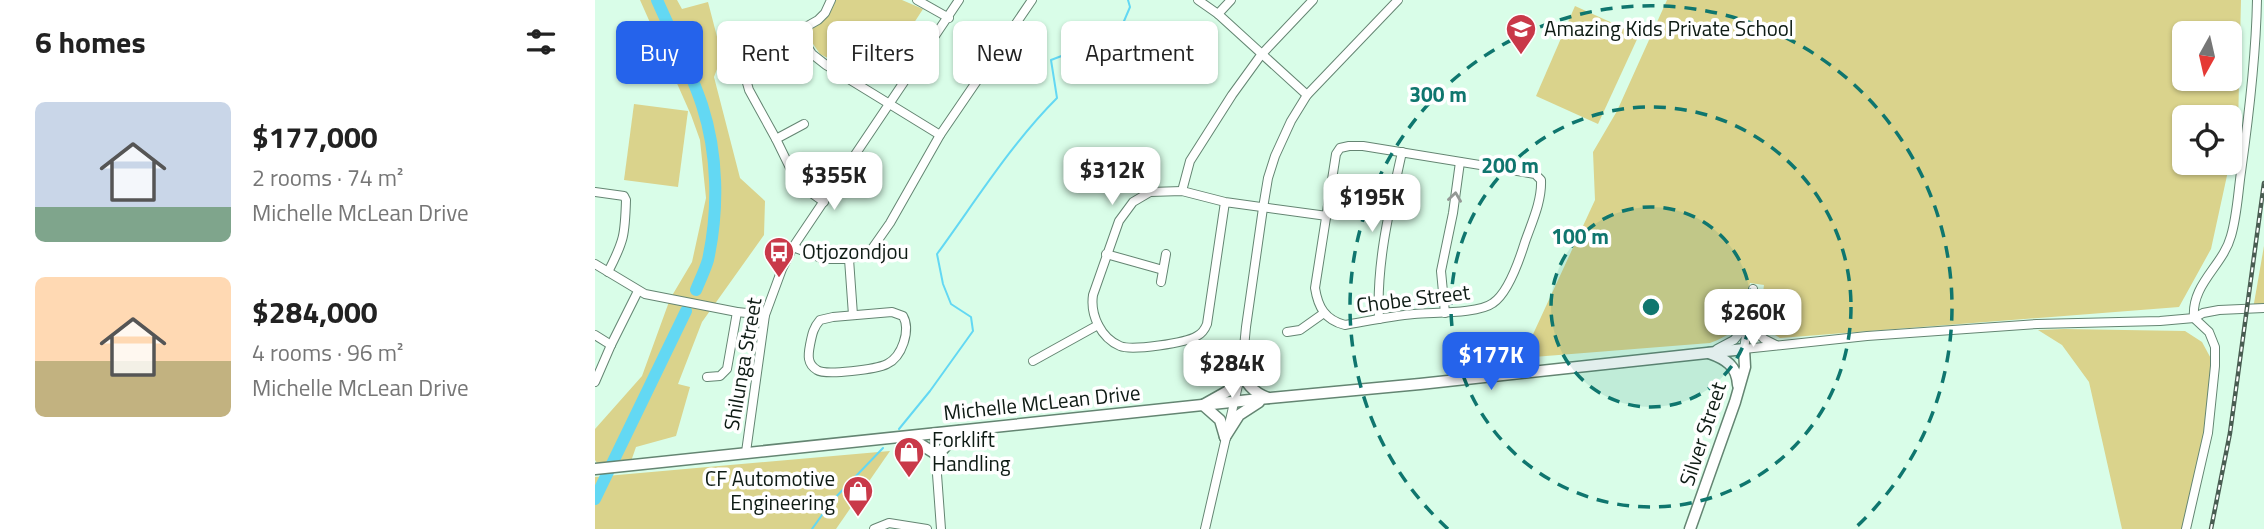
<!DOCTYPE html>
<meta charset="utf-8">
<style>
:root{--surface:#fff;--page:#f2f2f2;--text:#222;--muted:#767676;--accent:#2563eb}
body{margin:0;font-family:"Titillium Web",sans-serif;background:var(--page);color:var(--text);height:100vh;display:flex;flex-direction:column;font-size:26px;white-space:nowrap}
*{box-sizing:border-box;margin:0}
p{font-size:23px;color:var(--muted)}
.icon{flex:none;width:38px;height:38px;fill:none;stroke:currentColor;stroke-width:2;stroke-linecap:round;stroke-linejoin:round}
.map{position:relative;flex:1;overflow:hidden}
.side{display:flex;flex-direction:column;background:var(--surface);width:595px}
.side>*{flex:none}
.hud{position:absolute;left:21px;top:21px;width:665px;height:63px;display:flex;gap:14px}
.needle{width:46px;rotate:188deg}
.tools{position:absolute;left:1577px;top:21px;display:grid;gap:14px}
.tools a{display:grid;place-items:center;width:70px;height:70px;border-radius:10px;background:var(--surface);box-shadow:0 2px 5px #0004;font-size:35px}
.price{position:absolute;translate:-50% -60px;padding:0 16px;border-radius:14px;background:#fff;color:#222;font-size:23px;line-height:46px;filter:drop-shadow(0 2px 4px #0008)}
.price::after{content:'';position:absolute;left:50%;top:42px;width:21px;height:16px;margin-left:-10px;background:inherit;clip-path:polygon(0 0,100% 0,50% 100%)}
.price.selected{background:var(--accent);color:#fff}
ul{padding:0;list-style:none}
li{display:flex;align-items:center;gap:21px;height:175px;padding:0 35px}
li span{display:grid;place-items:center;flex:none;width:196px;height:140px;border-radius:10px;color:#555}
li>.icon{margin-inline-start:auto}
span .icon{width:84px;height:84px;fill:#fffc;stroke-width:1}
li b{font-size:30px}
h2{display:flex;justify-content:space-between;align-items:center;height:84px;padding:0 35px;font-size:30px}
.pill{padding:0 24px;border-radius:10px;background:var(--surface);box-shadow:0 2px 5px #0004;font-size:24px;line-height:63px}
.pill.selected{background:var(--accent);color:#fff}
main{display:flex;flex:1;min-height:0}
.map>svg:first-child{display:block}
.green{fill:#dad38c;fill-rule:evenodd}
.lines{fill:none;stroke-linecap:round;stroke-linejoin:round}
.stream{stroke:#63d8f3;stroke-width:2}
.river{stroke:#63d8f3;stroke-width:12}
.street-casing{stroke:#648572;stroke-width:10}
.secondary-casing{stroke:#648572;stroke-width:13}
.street{stroke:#fff;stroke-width:8}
.secondary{stroke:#fff;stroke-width:10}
.rail-casing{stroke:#495d52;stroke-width:4.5}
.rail{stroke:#fff;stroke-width:2;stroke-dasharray:5;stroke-linecap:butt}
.oneway{stroke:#939895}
.ring{fill:none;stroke:#0f766e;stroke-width:3.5;stroke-dasharray:12 9}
.labels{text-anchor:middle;stroke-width:7;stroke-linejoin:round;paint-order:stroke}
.poi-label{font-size:21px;fill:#0e1b14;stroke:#fff;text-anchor:start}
.street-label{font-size:21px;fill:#0e1b14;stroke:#fff}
.centre{fill:#0f766e;stroke:#fff;stroke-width:3.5}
.ring-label{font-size:21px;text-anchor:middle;font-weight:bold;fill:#0f766e;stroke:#fff;stroke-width:7;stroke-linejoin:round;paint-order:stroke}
</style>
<main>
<section class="side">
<h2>6 homes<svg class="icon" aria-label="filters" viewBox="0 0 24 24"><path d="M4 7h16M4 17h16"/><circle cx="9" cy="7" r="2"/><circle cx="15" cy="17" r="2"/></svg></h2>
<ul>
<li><span style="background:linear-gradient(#c9d6e8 75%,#7fa58c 0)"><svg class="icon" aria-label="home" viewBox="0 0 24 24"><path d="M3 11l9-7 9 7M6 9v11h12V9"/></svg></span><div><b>$177,000</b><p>2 rooms · 74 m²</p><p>Michelle McLean Drive</p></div></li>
<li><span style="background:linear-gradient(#ffd9b3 60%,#c2b280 0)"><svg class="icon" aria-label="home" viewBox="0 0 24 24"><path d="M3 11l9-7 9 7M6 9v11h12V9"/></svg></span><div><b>$284,000</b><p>4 rooms · 96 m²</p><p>Michelle McLean Drive</p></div></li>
</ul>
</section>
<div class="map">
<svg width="1669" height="529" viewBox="0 0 1669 529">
<rect width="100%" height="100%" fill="#d9fde8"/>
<g class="green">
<polygon points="45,0 82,0 87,9 113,2 127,56 119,77 145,178 170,201 169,235 107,322 83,384 95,387 81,436 41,447 34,467 5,468 0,460 0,429 47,376 75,299 97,262 111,198 105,140 96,115"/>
<path d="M241 0H307L328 9 280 83 225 54 214 38 215 30C229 22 235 15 241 0Z"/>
<path d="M1072 0H1646L1643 125 1616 249 1584 307 1185 338C1163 327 1166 307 1169 285L1155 283C1147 317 1152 329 1115 343L927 358 1000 200 998 152 1022 111ZM1589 33H1634V79H1589ZM1589 117H1634V163H1589Z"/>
<polygon points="980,6 1044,35 1003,124 941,96"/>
<polygon points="39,104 93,111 83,187 29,180"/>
<polygon points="1669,246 1669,308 1658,309"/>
<polygon points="1469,329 1590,331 1607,342 1620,366 1613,433 1591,529 1527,529 1494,382 1467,345 1443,330"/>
<polygon points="295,451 241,529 0,529 0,477"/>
</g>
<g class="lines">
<g class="stream">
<path d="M304 429 335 391 378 331 376 317 356 304 348 284 342 254C380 202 416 144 462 98L456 60 477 52 515 54 535 7 533 0"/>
<polyline points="217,529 237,501 288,448"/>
</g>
<g class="river">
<path d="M62 0C77 34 95 69 107 105 123 154 124 209 113 260 110 270 105 280 101 290"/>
<polyline points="0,499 91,311"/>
</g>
<g class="street-casing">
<g id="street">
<polyline points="322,0 354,18"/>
<polyline points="603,0 623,14 712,95"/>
<polyline points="623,14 636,0"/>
<polyline points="203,32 217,54 231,65 345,135"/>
<polyline points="181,139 209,124"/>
<path d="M754 146H768L940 174 946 180C947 201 937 222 930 242 925 258 913 293 898 303 883 314 839 312 819 314 796 316 773 321 750 325 730 320 723 307 720 288L741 154 745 148Z"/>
<polyline points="587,191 595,161 637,95 666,55 718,0"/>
<path d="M0 192 29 196 31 200C30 235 29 241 13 272"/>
<polyline points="229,202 205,185 201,180 181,139 154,90 150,76 151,70 158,57 223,20 230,13 236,0"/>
<path d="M630 202 612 324C610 329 608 333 602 336 591 343 537 351 525 346 506 338 495 315 498 295L524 221 538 202 555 192 587 191 630 202 732 216"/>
<polyline points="198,247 229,259 254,259 274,253 295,223 345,135 437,0"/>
<polyline points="511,254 568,270"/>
<polyline points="254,259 258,315"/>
<polyline points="0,264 50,294 142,312 170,315"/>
<polyline points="566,282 571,254"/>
<polyline points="1158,289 1149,349 1272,336 1442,324 1565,321 1599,318 1608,313 1624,310 1669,308"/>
<path d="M297 312 308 316C316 330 307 357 292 364 282 369 231 376 222 370 212 364 213 355 215 345 217 335 218 328 225 320L238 317Z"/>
<polyline points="850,313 846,271 858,213 865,162"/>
<path d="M784 319C781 263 795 207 807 152"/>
<polyline points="692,332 705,330 729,313"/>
<polyline points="0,335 16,345 0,382"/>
<polyline points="16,345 43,291"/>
<polyline points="1122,349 1139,340 1153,323 1169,339 1181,345"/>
<polyline points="438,361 503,325"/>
<polyline points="112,377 125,376 132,369 142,312"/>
<polyline points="339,433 346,529"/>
<polyline points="151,452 170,315 187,269 198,247 364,0"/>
<polyline points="279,529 294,523 332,529"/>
<polyline points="610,529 647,368 651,327 668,208 673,178 680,156 696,121 712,95 803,0"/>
<path d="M1591 529 1613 433 1620 366V347L1614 332 1599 318C1596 284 1628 266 1636 236 1642 216 1643 193 1646 172 1654 115 1661 57 1662 0"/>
</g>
</g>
<g class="secondary-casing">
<g id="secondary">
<path d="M1114 353C1131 359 1142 366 1143 385"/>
<path d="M647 368C650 384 658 392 673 398"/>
<polyline points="314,437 341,454"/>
<polyline points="630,437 625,420 608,405 633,391 647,368"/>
<polyline points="630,437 644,415 664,402"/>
<polyline points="342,456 364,431"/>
<polyline points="0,469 674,398 825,384 1149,349 1150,367 1140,402 1095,529"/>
</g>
</g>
<use href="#street" class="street"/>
<use href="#secondary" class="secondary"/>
<g class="rail-casing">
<polyline id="rail" points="1616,529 1635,433 1669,183"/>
</g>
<use href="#rail" class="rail"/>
</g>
<defs><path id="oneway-chevron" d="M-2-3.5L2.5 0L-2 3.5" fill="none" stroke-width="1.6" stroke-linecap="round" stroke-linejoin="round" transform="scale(1.75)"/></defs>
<use class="oneway" href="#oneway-chevron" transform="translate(860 197) rotate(-82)"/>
<circle cx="1056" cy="307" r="100" fill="#0f766e" fill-opacity=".12"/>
<g class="ring">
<circle cx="1056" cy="307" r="100"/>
<circle cx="1056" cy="307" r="200"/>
<path d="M853 529A301 301 0 1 1 1259 529"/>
</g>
<defs>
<g id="school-pin" transform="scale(1.575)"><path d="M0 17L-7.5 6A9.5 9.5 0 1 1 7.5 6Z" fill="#c93949" stroke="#fff"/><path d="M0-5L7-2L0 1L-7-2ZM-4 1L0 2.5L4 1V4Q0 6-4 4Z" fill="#fff"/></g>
<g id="bus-pin" transform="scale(1.575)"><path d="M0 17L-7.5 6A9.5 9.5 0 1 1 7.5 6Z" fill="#c93949" stroke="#fff"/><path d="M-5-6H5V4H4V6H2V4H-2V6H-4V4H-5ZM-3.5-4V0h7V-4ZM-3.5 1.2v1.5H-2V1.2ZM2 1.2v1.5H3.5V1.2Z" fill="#fff"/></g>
<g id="shop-pin" transform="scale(1.575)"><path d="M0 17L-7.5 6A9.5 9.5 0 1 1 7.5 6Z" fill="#c93949" stroke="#fff"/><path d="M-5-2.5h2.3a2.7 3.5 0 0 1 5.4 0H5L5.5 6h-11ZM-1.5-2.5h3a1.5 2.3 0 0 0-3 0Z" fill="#fff"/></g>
</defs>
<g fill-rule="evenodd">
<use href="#school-pin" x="926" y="29"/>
<use href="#bus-pin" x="184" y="252"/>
<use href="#shop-pin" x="314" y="452"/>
<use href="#shop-pin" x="263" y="491"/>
</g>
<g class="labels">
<g class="poi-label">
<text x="949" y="36">Amazing Kids Private School</text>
<text x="207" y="259">Otjozondjou</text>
<text x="337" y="447">Forklift<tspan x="337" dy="24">Handling</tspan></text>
<text x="240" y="486" text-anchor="end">CF Automotive<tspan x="240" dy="24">Engineering</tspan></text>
</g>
<g class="street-label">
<text transform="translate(818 299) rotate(-7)" y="7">Chobe Street</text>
<text transform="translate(148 364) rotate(-80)" y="7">Shilunga Street</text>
<text transform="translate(447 403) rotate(-6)" y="7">Michelle McLean Drive</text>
<text transform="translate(1108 434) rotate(-72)" y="7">Silver Street</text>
</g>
</g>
<circle cx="1056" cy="307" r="10" class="centre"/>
<g class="ring-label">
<text x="843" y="102">300 m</text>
<text x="915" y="173">200 m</text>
<text x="985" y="244">100 m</text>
</g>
</svg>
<div class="tools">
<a><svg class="needle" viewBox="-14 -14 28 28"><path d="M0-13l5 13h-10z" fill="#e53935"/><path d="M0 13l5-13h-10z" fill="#767676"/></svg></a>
<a><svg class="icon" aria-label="locate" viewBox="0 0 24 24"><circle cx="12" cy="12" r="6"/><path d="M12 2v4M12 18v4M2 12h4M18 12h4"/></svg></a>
</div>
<b class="price" style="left:517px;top:207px">$312K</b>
<b class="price" style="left:239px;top:212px">$355K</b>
<b class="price" style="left:777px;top:234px">$195K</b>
<b class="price" style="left:1158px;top:349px">$260K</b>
<b class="price selected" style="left:896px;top:392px">$177K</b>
<b class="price" style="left:637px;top:400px">$284K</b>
<div class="hud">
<a class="pill selected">Buy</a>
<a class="pill">Rent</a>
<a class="pill">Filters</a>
<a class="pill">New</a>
<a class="pill">Apartment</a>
</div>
</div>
</main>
